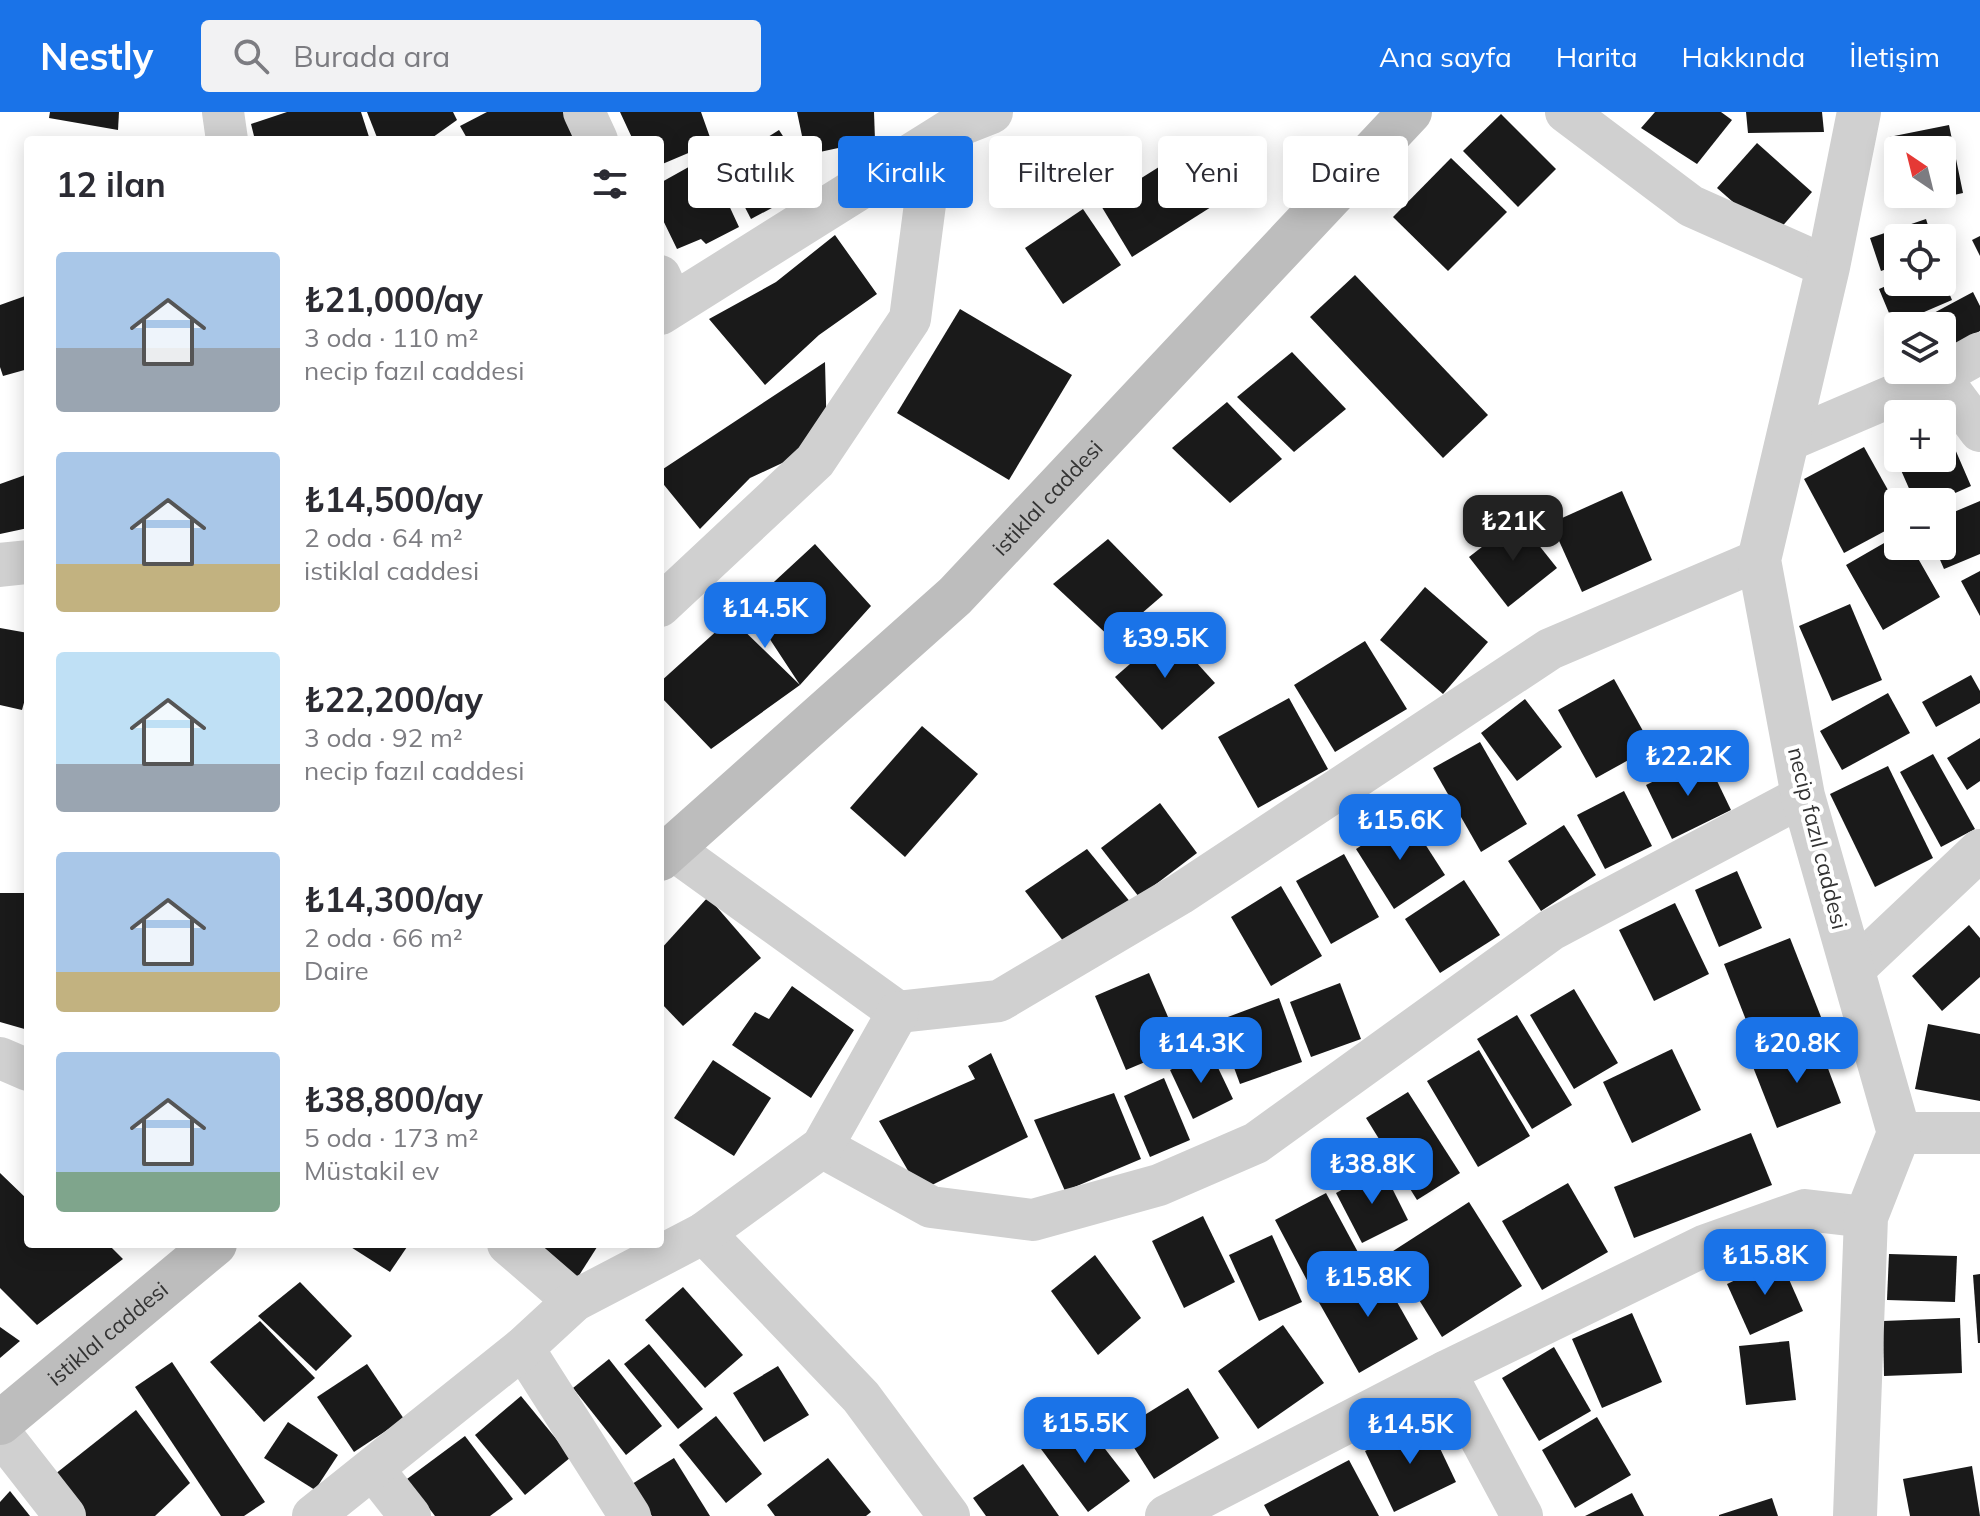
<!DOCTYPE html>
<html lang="tr">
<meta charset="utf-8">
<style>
:root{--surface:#fff;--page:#f2f2f3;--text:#2b2b33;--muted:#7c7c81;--accent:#1a73e8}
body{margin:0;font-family:Mulish,sans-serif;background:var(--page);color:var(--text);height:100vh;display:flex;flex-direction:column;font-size:30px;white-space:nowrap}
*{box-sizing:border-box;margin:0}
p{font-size:26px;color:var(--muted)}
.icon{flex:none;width:44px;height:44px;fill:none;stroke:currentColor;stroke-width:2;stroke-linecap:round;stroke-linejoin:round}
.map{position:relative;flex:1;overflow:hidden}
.drawer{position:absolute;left:24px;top:24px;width:640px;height:1112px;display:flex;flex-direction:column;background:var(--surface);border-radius:8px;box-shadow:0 4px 20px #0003}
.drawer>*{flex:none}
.guide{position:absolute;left:688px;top:24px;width:760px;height:72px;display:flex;gap:16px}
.needle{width:52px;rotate:325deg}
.controls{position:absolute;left:1884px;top:24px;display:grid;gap:16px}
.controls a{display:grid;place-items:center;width:72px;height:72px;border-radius:8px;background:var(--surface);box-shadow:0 4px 20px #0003;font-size:40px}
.price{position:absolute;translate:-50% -68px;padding:0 18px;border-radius:16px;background:var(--accent);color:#fff;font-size:26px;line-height:52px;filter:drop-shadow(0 2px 4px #0008)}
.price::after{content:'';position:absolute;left:50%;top:48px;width:24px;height:18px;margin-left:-12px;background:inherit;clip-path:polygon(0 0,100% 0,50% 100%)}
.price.selected{background:#222;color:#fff}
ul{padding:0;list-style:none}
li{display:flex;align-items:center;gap:24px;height:200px;padding:0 32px}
li span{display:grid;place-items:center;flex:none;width:224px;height:160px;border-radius:8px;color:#555}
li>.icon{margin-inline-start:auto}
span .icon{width:96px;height:96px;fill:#fffc;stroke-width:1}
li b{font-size:34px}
h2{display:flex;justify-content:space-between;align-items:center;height:96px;padding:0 32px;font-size:34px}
.chip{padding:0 28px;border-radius:8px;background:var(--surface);box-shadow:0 4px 20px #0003;font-size:28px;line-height:72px}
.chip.selected{background:var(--accent);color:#fff}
header{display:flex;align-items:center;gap:48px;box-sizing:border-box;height:112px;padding:0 40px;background:var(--accent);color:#fff}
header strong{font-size:38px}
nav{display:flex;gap:44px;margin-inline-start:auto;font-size:28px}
.search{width:560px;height:72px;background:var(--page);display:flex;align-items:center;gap:20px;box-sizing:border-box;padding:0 28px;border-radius:8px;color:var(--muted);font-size:30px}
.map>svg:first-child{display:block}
.building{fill:#1a1a1a}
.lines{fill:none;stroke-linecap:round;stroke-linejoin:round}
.minor{stroke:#d0d0d0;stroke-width:42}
.tertiary{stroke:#d0d0d0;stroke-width:44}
.secondary{stroke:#bdbdbd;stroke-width:44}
.labels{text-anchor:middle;stroke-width:8;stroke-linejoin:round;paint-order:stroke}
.street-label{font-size:22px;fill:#333;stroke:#fff}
</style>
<header>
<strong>Nestly</strong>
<div class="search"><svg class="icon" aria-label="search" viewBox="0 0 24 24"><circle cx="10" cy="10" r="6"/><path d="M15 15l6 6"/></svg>Burada ara</div>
<nav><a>Ana sayfa</a><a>Harita</a><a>Hakkında</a><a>İletişim</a></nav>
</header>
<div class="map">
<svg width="1980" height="1404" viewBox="0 0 1980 1404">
<rect width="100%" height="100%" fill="#fff"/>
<g class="building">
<polygon points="50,0 119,0 118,18 49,6"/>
<polygon points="287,0 361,0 370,28 255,28 251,12"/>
<polygon points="367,0 453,0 457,8 429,28 378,28"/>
<polygon points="487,0 566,0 579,24 572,28 468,28 460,14"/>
<polygon points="620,0 701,0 712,31 660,53 660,28 633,28"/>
<polygon points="797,0 874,0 875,28 806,43"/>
<polygon points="1655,0 1721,0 1732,8 1697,52 1641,16"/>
<polygon points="1746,0 1822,0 1824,20 1748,21"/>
<polygon points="1501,2 1556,57 1518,95 1463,39"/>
<polygon points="1949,13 1963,81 1904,94 1901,82 1942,82 1942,38 1898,38 1897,60 1889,25"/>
<polygon points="779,18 815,73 751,107 723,53"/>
<polygon points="1757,31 1812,80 1773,125 1717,76"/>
<polygon points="1186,38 1219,90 1132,145 1100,92"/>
<polygon points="712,42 731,81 726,87 739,115 706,132 701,127 677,137 660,102 660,71"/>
<polygon points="1451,46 1507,100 1448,159 1393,105"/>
<polygon points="1083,97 1121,153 1063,192 1025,136"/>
<polygon points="1926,107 1932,126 1898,126 1898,153 1881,159 1870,126"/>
<polygon points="835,123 877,182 819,223 765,273 709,207 776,170"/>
<polygon points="1980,124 1980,144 1972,128"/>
<polygon points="1355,163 1488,303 1443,346 1310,205"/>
<polygon points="1942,164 1952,188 1894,213 1879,177 1898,169 1942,170"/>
<polygon points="1973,180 1980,194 1980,219 1942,240 1942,214 1917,214 1915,211"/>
<polygon points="28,183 28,257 3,264 0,255 0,193"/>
<polygon points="960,197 1072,263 1009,368 897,301"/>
<polygon points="1292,240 1346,297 1294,340 1237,285"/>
<polygon points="825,250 827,330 750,366 700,417 660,368 660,359"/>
<polygon points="1227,290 1282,347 1230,391 1172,336"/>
<polygon points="1942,307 1971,374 1935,390 1915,390 1889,331 1898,327 1898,346 1942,346"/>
<polygon points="1864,335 1898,396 1898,412 1844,441 1804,367"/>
<polygon points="28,362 28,416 0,422 0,372"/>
<polygon points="1622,379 1652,448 1582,480 1551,411"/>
<polygon points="1980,389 1980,442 1944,457 1934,434 1942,434 1942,405"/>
<polygon points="1518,407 1557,456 1508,495 1469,445"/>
<polygon points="1898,423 1898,434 1911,434 1940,485 1883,518 1846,453"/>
<polygon points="1108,427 1163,483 1112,527 1053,472"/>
<polygon points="815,432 871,494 800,573 711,637 660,584 660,570 731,506 800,573 748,494"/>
<polygon points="1980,459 1980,504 1961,469"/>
<polygon points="1425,475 1488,530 1443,582 1380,528"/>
<polygon points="1850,492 1882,568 1832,589 1799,514"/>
<polygon points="0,516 28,521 28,576 22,598 0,593"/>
<polygon points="1168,519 1215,571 1162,618 1115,565"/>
<polygon points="1365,529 1407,597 1335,640 1294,573"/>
<polygon points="1971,563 1980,579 1980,591 1936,615 1922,590"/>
<polygon points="1614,567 1652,635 1596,666 1558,598"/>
<polygon points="1888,581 1910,621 1842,658 1820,619"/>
<polygon points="1289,586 1328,657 1258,696 1218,625"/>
<polygon points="1525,587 1562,635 1517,669 1481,621"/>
<polygon points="922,614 978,662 905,745 850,696"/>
<polygon points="1980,626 1980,669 1967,678 1947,646"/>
<polygon points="1480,630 1527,712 1481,740 1433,656"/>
<polygon points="1933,642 1975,717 1941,735 1900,660"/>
<polygon points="1705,644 1731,698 1672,727 1646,673"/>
<polygon points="1888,654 1933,746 1875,775 1830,682"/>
<polygon points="1624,679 1652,734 1605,757 1577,703"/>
<polygon points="1160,691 1197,741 1139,785 1101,736"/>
<polygon points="1407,704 1445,763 1394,797 1356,737"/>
<polygon points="1564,713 1596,763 1541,799 1508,749"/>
<polygon points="1087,737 1136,797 1070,838 1025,779"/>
<polygon points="1344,742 1379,805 1331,832 1296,769"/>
<polygon points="1737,759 1762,816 1719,835 1695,778"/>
<polygon points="1464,768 1500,823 1440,861 1405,807"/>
<polygon points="1281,774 1322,844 1271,874 1231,805"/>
<polygon points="0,781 28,781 28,918 0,910"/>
<polygon points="708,785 761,846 683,914 660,890 660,838"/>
<polygon points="1675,791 1709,862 1654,889 1619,818"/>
<polygon points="1969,813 1980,826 1980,865 1942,899 1912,864"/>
<polygon points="1790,826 1823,910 1757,936 1724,852"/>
<polygon points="1149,861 1181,935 1126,958 1095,884"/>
<polygon points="1340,871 1361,927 1311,945 1290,890"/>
<polygon points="792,874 854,918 811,986 732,933 755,900 769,907"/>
<polygon points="1574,877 1618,951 1574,977 1530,903"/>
<polygon points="1279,886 1302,950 1240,972 1217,909"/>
<polygon points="1517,903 1572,993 1532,1017 1477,927"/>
<polygon points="1928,912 1980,922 1980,989 1915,977"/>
<polygon points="1818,930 1841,991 1777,1016 1753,955"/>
<polygon points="1672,937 1701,998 1632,1031 1603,970"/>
<polygon points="1479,938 1530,1024 1478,1055 1427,969"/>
<polygon points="1210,939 1233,987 1193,1007 1170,958"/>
<polygon points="991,941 1028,1025 920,1079 879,1009 975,967 968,954"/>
<polygon points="713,948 771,986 734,1044 674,1006"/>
<polygon points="1164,966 1190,1028 1150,1045 1124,984"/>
<polygon points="1408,980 1460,1061 1417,1088 1366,1006"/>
<polygon points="1114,981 1141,1047 1065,1079 1034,1008"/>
<polygon points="1751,1021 1772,1073 1634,1126 1614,1075"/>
<polygon points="1382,1056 1408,1108 1362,1131 1336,1081"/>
<polygon points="0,1061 28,1088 28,1132 108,1132 123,1147 37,1213 0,1176"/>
<polygon points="1568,1071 1608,1140 1542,1178 1502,1109"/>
<polygon points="1326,1081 1360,1144 1309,1172 1275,1108"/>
<polygon points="1469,1090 1522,1174 1442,1225 1390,1141"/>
<polygon points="1203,1104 1235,1170 1184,1196 1152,1129"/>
<polygon points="1272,1123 1302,1190 1259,1209 1229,1143"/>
<polygon points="346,1132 409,1132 390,1160"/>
<polygon points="541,1132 599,1132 578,1165 537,1138"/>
<polygon points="1889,1142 1957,1144 1955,1190 1887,1188"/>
<polygon points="1095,1143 1141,1206 1098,1243 1051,1179"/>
<polygon points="1780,1147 1803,1199 1750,1223 1727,1172"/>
<polygon points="1376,1153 1418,1227 1359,1261 1317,1187"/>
<polygon points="1980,1162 1980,1231 1978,1231 1973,1163"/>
<polygon points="300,1170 352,1224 316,1259 258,1204"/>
<polygon points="683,1175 743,1243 705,1276 645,1208"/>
<polygon points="1632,1201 1662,1270 1602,1296 1572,1227"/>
<polygon points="1960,1206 1962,1261 1884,1264 1883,1209"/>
<polygon points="260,1209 315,1266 264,1310 210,1250"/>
<polygon points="1283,1213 1324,1271 1258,1317 1218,1259"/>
<polygon points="0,1215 20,1229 0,1246"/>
<polygon points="1789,1229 1796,1288 1746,1293 1739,1234"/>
<polygon points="649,1232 703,1297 678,1317 624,1252"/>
<polygon points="1554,1235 1591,1299 1539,1329 1502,1266"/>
<polygon points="609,1247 662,1314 626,1343 573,1276"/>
<polygon points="172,1250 265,1390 244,1404 221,1404 135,1275"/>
<polygon points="367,1252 404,1307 354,1340 317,1285"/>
<polygon points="778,1254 809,1303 764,1330 733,1281"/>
<polygon points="1188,1276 1219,1326 1154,1367 1122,1317"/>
<polygon points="521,1284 571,1345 525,1383 475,1323"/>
<polygon points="136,1298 190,1371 155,1404 77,1404 40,1374"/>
<polygon points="716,1304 762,1362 726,1391 679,1333"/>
<polygon points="1597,1305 1631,1363 1575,1396 1542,1338"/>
<polygon points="1081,1306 1130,1369 1088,1400 1041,1337"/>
<polygon points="1427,1309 1456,1370 1394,1400 1365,1339"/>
<polygon points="288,1310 338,1343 315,1378 264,1346"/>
<polygon points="465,1324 513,1387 490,1404 435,1404 407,1367"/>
<polygon points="674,1346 710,1404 652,1404 632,1372"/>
<polygon points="828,1346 871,1400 866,1404 775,1404 767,1393"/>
<polygon points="1349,1348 1379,1404 1270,1404 1264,1393"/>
<polygon points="1023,1352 1059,1404 986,1404 973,1386"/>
<polygon points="1972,1354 1980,1404 1910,1404 1903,1367"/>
<polygon points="10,1379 30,1404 0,1404 0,1390"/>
<polygon points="1632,1381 1644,1404 1585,1404"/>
<polygon points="1772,1386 1778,1404 1719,1404 1719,1403"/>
</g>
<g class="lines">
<g class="minor">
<polyline points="223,0 227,28"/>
<polyline points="584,0 597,28"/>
<polyline points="1566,0 1691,94 1828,155"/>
<polyline points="660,164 673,193"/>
<polyline points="1939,264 1980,319"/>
<polyline points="1787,329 1939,264 1980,241"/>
<polyline points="660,494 815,349 910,207 933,31"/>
<polyline points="672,737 898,900 999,889 1180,782 1550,537 1759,448"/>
<polyline points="1853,858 1980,738"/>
<polyline points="0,946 28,958"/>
<polyline points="1899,1021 1980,1021"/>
<polyline points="822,1035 931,1095 1033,1108 1159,1073 1256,1031 1551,818 1803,684"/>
<polyline points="704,1121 861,1285 949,1404"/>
<polyline points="508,1132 574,1189"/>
<polyline points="523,1236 630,1404"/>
<polyline points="1445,1260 1522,1404"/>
<polyline points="0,1321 65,1404"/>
<polyline points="373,1357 410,1404"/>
<polyline points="313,1404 523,1236 574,1189 704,1121 822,1035 898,900"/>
<polyline points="1166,1404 1445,1260 1706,1133 1805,1098 1866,1105"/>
</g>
<g class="tertiary">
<polyline points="660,201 963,11 991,0"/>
<polyline points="0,453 28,450"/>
<polyline points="1855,1404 1866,1105 1899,1021 1803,684 1759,448 1828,155 1859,0"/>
</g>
<g class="secondary">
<path id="s1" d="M660 747 955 484 1410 0"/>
<path id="s2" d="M0 1311 215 1132"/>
</g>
</g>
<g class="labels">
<g class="street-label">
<text dy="8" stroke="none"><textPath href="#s1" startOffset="530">istiklal caddesi</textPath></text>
<text transform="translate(1818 726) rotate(76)" y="8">necip fazıl caddesi</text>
<text dy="8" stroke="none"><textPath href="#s2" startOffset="140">istiklal caddesi</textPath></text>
</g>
</g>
</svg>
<div class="controls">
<a><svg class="needle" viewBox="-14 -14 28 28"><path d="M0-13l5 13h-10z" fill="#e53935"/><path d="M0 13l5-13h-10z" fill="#7c7c81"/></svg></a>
<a><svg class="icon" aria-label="locate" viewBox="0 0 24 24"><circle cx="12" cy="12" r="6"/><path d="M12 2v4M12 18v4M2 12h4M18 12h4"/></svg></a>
<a><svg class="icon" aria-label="layers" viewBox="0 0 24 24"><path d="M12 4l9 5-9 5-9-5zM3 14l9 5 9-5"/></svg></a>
<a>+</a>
<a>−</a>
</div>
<b class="price selected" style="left:1513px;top:451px">₺21K</b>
<b class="price" style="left:765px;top:538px">₺14.5K</b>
<b class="price" style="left:1165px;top:568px">₺39.5K</b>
<b class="price" style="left:1688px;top:686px">₺22.2K</b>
<b class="price" style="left:1400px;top:750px">₺15.6K</b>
<b class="price" style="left:1201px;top:973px">₺14.3K</b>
<b class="price" style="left:1797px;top:973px">₺20.8K</b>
<b class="price" style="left:1372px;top:1094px">₺38.8K</b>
<b class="price" style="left:1765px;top:1185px">₺15.8K</b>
<b class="price" style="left:1368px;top:1207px">₺15.8K</b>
<b class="price" style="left:1085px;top:1353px">₺15.5K</b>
<b class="price" style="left:1410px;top:1354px">₺14.5K</b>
<div class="guide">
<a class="chip">Satılık</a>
<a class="chip selected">Kiralık</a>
<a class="chip">Filtreler</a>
<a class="chip">Yeni</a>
<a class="chip">Daire</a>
</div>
<section class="drawer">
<h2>12 ilan<svg class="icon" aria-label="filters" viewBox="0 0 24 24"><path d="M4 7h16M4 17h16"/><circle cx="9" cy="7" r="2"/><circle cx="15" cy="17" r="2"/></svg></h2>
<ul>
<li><span style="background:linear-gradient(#a9c7e8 60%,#9aa5b1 0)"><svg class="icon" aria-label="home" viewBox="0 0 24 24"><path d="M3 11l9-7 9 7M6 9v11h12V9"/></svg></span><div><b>₺21,000/ay</b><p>3 oda · 110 m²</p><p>necip fazıl caddesi</p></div></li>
<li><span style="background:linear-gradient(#a9c7e8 70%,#c2b280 0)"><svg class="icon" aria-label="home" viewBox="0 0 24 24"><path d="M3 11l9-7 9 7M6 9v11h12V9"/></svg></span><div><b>₺14,500/ay</b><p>2 oda · 64 m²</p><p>istiklal caddesi</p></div></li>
<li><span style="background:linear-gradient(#bfe0f5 70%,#9aa5b1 0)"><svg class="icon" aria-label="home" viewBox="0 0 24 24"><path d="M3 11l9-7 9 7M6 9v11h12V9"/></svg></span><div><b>₺22,200/ay</b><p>3 oda · 92 m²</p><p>necip fazıl caddesi</p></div></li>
<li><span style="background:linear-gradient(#a9c7e8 75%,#c2b280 0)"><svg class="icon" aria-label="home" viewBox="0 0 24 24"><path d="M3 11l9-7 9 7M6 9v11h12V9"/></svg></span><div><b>₺14,300/ay</b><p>2 oda · 66 m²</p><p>Daire</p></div></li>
<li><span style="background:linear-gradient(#a9c7e8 75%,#7fa58c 0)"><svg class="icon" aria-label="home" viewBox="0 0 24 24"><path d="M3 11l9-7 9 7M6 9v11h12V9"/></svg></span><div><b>₺38,800/ay</b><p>5 oda · 173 m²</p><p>Müstakil ev</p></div></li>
</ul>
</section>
</div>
